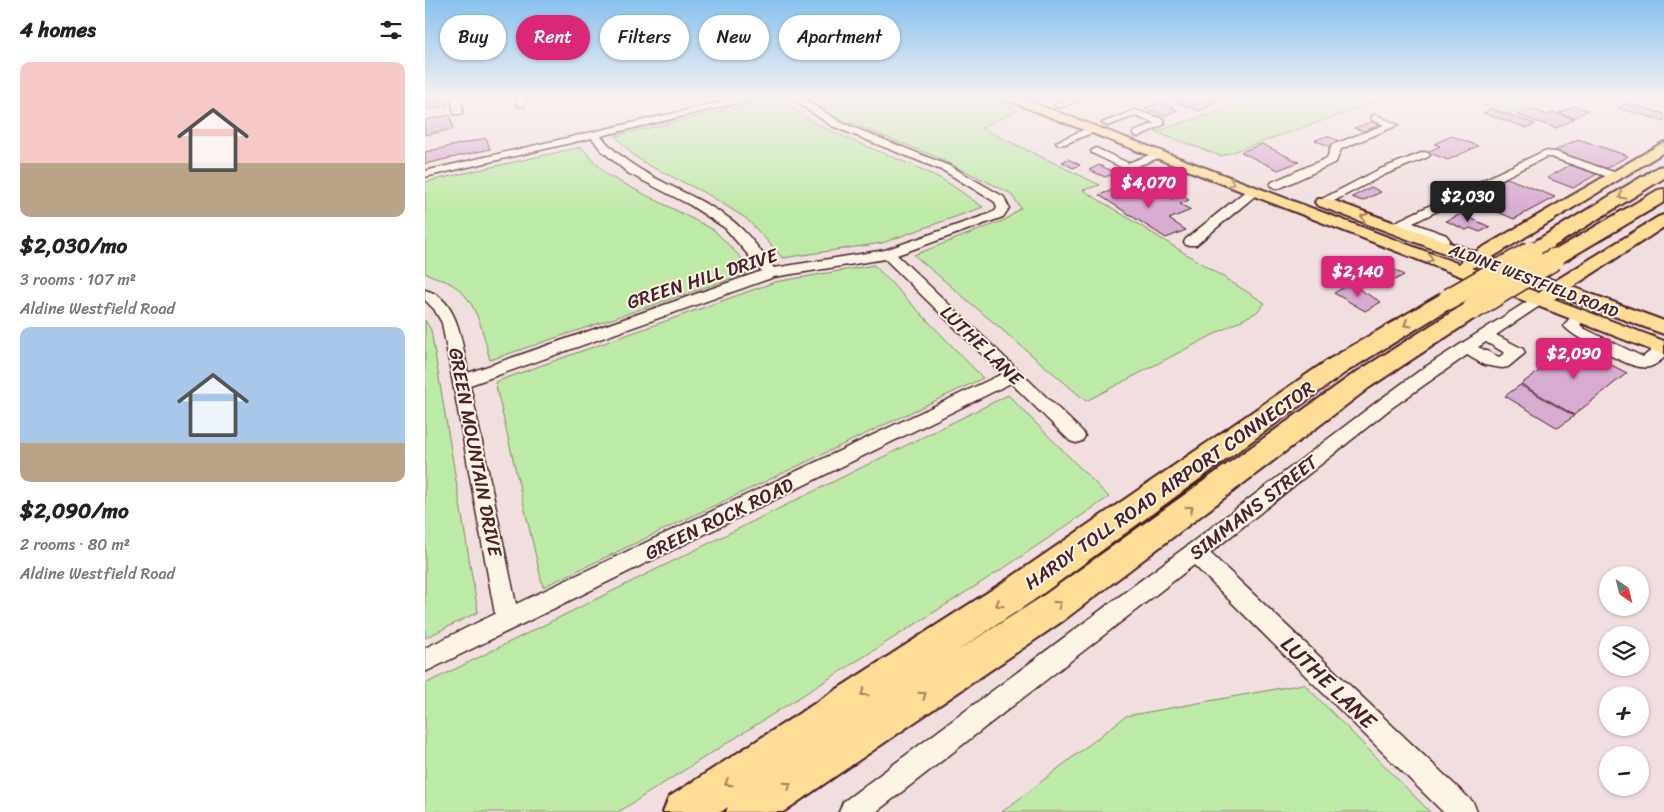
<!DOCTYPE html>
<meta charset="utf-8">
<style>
:root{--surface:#fff;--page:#f2f2f2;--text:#222;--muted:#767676;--accent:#db2777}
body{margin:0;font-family:Sriracha,sans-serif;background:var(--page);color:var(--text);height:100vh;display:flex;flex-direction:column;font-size:19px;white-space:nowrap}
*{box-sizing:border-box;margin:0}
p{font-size:16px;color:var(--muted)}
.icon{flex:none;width:28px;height:28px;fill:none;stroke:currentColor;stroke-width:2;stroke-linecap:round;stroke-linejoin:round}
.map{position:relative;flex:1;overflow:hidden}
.panel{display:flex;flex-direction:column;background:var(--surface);width:425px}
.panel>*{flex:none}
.hud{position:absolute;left:15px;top:15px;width:475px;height:45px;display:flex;gap:10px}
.needle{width:32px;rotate:145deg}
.controls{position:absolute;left:1174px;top:566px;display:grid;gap:10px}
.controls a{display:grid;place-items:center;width:50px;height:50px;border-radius:50%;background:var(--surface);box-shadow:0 1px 4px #0004;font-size:25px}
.price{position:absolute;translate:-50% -42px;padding:0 11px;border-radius:5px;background:var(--accent);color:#fff;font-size:16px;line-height:32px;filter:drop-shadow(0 1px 2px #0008)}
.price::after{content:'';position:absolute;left:50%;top:30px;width:15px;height:11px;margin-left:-8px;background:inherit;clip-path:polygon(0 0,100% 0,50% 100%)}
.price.selected{background:#222;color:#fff}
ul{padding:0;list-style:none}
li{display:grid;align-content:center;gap:10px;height:265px;padding:0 20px}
li span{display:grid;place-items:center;height:155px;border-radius:10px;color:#555}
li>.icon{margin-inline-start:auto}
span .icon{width:90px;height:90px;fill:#fffc;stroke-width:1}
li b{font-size:21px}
h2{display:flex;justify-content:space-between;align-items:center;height:60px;padding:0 20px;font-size:21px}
.pill{padding:0 18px;border-radius:22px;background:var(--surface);box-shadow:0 1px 4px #0004;font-size:18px;line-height:45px}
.pill.selected{background:var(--accent);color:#fff}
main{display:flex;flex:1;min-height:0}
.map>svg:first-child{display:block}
.green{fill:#beeaa7;stroke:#848469}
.building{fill:#d8acd0;stroke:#4a1f2b}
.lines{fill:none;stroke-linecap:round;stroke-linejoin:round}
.minor-casing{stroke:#4a1f2b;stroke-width:3}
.major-casing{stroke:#4a1f2b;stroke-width:4}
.highway-casing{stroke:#4a1f2b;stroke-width:4}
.minor{fill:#fcf5e5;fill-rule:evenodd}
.major{fill:#fedd96;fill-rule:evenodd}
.highway{fill:#fedd96;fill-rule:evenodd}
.highway-bridge-casing{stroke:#4a1f2b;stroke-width:24;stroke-linecap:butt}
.highway-bridge{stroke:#fedd96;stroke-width:21}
.oneway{stroke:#a47e60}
.labels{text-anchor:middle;stroke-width:4;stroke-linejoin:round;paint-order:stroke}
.far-street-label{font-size:16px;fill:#4a1f2b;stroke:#fcf5e5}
.street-label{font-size:19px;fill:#4a1f2b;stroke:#fcf5e5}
.near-street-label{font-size:22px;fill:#4a1f2b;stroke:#fcf5e5}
</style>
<main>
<section class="panel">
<h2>4 homes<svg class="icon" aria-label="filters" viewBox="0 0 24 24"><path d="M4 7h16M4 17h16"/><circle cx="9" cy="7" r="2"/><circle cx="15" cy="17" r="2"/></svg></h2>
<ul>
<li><span style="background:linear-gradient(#f6c9c9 65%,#b9a48a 0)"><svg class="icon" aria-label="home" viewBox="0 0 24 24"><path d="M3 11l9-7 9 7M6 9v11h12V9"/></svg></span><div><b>$2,030/mo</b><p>3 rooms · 107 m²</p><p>Aldine Westfield Road</p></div></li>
<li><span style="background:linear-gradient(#a9c7e8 75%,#b9a48a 0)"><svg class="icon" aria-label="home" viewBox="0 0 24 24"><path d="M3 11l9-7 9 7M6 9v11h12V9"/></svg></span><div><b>$2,090/mo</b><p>2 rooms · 80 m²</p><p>Aldine Westfield Road</p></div></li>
</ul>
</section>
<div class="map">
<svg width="1239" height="812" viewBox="0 0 1239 812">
<rect width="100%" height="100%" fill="#f1dfdf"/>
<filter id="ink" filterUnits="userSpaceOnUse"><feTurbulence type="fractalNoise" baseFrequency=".02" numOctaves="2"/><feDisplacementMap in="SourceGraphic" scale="10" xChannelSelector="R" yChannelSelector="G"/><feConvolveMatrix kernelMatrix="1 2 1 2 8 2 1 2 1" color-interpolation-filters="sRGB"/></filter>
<g filter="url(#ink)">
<g class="green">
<polygon points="381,97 466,97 477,101 487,97 560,97 593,110 556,128 675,185 658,190 840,303 832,312 661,401 489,255 580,220 596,208 585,193 509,156 406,115"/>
<polygon points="836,97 966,97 796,156 730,132"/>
<polygon points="1034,97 1125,97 1085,115"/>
<path d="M352 98C399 135 453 148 506 174 525 182 541 196 558 207L457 243 358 258 322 219 284 195 223 165 208 155 190 136Z"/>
<path d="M156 147 182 175 289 230 329 271 65 360C58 334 53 301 28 285 20 280 9 277 0 273V182Z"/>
<polygon points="449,265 558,378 118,587 70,382 350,282"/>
<polygon points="0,320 6,330 53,612 0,638"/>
<polygon points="583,395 684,497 579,568 193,812 0,812 0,684"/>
<polygon points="879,684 1005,812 577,812 701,716"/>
</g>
<g class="building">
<polygon points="0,97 20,97 22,105 0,110"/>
<polygon points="746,97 804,97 805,98 774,111 743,99"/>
<polygon points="735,102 750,108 748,108 752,110 739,116 720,108"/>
<polygon points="1203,103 1239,114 1239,121 1193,108"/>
<polygon points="1149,106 1163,110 1149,118 1134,113"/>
<polygon points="1066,109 1110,124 1102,128 1058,113"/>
<polygon points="1106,109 1123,115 1129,112 1149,119 1131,128 1092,115"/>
<polygon points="25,115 28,129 0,135 0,120"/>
<polygon points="946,122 955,125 938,131 929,128"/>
<polygon points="902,136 917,142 905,147 890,140"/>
<polygon points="1027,136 1053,146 1023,160 1002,152 1015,146 1009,144"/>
<polygon points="61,138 65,149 0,164 0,152"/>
<polygon points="1153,139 1203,156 1180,169 1129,151"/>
<polygon points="837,144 874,162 853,170 816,152"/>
<polygon points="643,159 655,165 648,168 637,162"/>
<polygon points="674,165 691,173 680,177 664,170"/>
<polygon points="1145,165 1172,174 1148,188 1122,178"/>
<polygon points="1082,178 1130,197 1089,219 1041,198"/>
<polygon points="704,184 726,197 737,193 747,199 756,195 764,200 755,204 766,210 744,219 761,230 741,238 674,195"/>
<polygon points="946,187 956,192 937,201 927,197"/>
<polygon points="1036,214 1065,227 1055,232 1045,228 1041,230 1021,221"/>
<polygon points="967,268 979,275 968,281 956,274"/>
<polygon points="925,284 956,302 940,311 909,293"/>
<polygon points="1149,346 1202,373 1149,415 1096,384"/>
<polygon points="1095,385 1149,416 1133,428 1080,396"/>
</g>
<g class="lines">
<g class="minor-casing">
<g id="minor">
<polygon points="26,97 36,97 38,112 37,114 29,114"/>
<polygon points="93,97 103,97 99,106 93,106 91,104"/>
<path d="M318 97H337L176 136C210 179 267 189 309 222 324 234 337 253 349 268L460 250 561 215 570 211 572 208 570 202 519 171 407 126 364 97H376L415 122 527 167 579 197 584 208 578 217 472 255 657 431 660 436 657 441 651 443 645 441 586 383 0 672V648L70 614 17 323 9 309 0 300V290C34 298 37 345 43 373L337 271 300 228 265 205 203 173 176 150 167 138 0 177V171ZM460 259 577 374 91 604 45 385 349 277Z"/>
<polygon points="647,97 663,97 634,108 629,105"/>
<polygon points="710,110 738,119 740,124 713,137 708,134 709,132 729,123 710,116 682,126 677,123"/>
<polygon points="951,115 973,125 916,149 911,162 855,188 851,189 845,185 847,182 902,158 907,145 959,125 947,120 947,116"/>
<polygon points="665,127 669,128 670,130 669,132 640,144 632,144 631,142"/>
<polygon points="671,148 703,163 732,152 738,155 736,157 702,170 667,153 666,151"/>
<polygon points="1119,151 1131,152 1194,174 1196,176 1194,178 1186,178 1126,157 1121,157 988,223 1021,235 1025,240 1019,247 1009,247 1007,244 1010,240 978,228 969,232 963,228 964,225"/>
<polygon points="999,152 1003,153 1005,155 1003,157 961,174 901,205 893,205 891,202 953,170"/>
<polygon points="827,188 833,192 831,195 771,245 761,245 759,242 761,239 823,189"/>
<path d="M1114 296 1119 297 1121 300 1119 303 1071 335 1098 349 1100 353 1083 367 1077 368 1059 365 1042 355 965 409 785 553 1048 802 1052 812H1018L769 565 451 812H414L418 802 762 546 953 401 997 369 1109 297ZM1061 342 1080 353 1074 357 1053 347Z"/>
<path d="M1154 310 1159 312 1162 315 1155 325 1160 329 1218 357 1233 345 1239 344V358C1231 364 1226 369 1215 367 1202 366 1146 336 1139 326L1149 312Z"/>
</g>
</g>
<g class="major-casing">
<path id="major" d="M574 97H593L1034 264 1038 260 892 205 890 202 892 199H904L1050 252 1239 142V152L1066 258 1130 281 1233 217 1239 215V227L1147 287 1239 321V334L1134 296 1129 299 1239 341V355ZM1053 265 1118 290 1114 293 1047 268Z"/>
</g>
<g class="highway-casing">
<g id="highway">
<polygon points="1239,166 1239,178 1113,256 1106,258 1099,256 1096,252 1099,248 1233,167"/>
<polygon points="1239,189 1239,202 1136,263 1129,265 1122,263 1119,259 1122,255 1233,190"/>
<polygon points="1024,292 1032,294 1035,299 1032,304 921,372 609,600 529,653 615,598 927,375 1040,304 1048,302 1056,304 1059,309 1056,314 945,387 639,620 358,812 301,812 303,807 296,812 238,812 244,797 585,578 903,360 1016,294"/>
</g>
</g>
<use href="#minor" class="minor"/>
<use href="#major" class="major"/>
<use href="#highway" class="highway"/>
<g class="highway-bridge-casing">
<g id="highway-bridge">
<polyline points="1024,299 1106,252"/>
<polyline points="1048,309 1129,259"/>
</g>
</g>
<use href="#highway-bridge" class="highway-bridge"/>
</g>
<defs><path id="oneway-chevron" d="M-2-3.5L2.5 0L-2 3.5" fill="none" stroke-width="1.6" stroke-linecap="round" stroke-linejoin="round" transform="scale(1.25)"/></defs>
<g class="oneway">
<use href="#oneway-chevron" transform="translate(806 183) rotate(21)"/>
<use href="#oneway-chevron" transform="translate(1197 196) rotate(149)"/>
<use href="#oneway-chevron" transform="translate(939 217) rotate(-160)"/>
<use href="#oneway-chevron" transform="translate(1005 259) rotate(21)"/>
<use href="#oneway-chevron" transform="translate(982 324) rotate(149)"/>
<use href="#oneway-chevron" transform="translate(765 509) rotate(-37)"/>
<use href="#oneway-chevron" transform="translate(574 604) rotate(147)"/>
<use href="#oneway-chevron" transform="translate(633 604) rotate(-36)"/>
<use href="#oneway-chevron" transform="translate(439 693) rotate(147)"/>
<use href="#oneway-chevron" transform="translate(498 695) rotate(-34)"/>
<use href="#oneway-chevron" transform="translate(303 783) rotate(147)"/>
<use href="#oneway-chevron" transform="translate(363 785) rotate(-34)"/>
</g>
</g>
<linearGradient id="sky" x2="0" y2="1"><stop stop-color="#87c2ef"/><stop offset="0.46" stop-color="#f9f1f1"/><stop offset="1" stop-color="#f9f1f1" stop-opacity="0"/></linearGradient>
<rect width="1239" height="211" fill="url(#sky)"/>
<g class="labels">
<g class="far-street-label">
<text transform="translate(1109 280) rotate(21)" y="6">ALDINE WESTFIELD ROAD</text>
</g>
<g class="street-label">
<text transform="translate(277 278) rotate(-18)" y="7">GREEN HILL DRIVE</text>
<text transform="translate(557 345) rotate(44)" y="7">LUTHE LANE</text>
<text transform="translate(51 452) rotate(79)" y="7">GREEN MOUNTAIN DRIVE</text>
<text transform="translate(744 485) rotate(-35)" y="7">HARDY TOLL ROAD AIRPORT CONNECTOR</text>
<text transform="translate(828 507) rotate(-38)" y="7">SIMMANS STREET</text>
<text transform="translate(294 518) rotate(-26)" y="7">GREEN ROCK ROAD</text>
</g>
<g class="near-street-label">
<text transform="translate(904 682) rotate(44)" y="8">LUTHE LANE</text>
</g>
</g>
</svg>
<div class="controls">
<a><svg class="needle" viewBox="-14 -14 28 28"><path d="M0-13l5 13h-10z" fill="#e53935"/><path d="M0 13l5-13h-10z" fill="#767676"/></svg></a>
<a><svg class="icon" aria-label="layers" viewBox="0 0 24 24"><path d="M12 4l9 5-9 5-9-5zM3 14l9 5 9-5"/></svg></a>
<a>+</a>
<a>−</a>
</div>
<b class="price" style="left:724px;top:209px">$4,070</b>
<b class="price selected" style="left:1043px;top:223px">$2,030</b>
<b class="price" style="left:933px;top:298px">$2,140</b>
<b class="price" style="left:1149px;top:380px">$2,090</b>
<div class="hud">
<a class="pill">Buy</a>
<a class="pill selected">Rent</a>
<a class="pill">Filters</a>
<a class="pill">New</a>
<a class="pill">Apartment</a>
</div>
</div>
</main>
